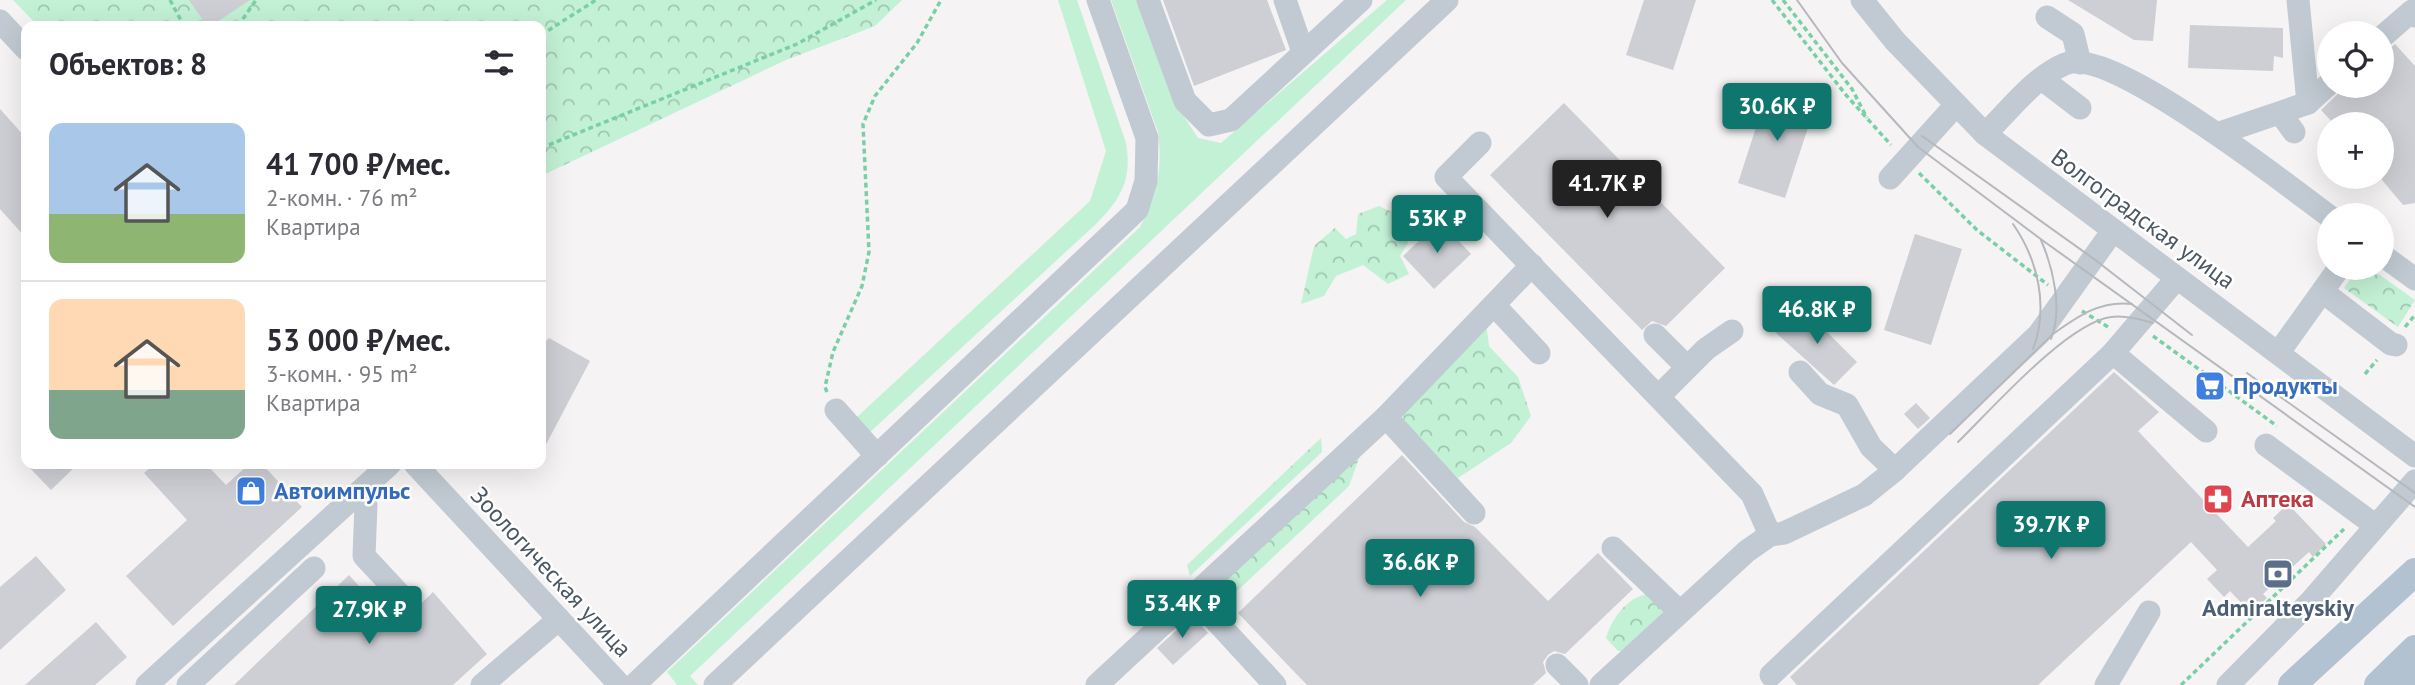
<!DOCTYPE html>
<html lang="ru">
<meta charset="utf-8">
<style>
:root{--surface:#fff;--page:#f7f7f7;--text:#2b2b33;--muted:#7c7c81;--line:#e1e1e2;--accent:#0f766e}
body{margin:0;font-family:"PT Sans",sans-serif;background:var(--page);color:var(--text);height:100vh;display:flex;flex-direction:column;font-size:26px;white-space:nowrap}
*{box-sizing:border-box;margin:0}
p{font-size:23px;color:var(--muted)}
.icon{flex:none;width:38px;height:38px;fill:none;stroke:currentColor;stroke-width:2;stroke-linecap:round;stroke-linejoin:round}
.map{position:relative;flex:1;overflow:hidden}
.side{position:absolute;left:21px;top:21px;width:525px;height:448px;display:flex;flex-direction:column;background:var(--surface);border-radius:14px;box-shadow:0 7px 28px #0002}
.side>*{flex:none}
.fabs{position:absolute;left:2317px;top:21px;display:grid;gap:14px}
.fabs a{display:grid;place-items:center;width:77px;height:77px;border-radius:50%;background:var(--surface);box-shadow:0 7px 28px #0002;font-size:35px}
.price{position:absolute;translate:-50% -60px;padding:0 16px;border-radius:7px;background:var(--accent);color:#fff;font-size:23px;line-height:46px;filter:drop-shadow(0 2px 4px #0008)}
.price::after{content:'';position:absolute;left:50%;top:42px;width:21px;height:16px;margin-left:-10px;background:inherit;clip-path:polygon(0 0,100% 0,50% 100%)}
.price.on{background:#222;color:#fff}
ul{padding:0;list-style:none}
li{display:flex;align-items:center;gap:21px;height:175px;padding:0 28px}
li+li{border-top:2px solid var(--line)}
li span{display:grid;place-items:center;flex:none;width:196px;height:140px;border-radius:14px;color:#555}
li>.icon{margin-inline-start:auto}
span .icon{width:84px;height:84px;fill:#fffc;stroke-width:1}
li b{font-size:30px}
h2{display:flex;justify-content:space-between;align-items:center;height:84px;padding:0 28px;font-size:30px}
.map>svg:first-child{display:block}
.green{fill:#c3f1d5}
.forest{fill:url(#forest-crowns)}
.building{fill:#cdcfd5}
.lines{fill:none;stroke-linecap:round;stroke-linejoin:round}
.path{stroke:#7ad0a6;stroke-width:3.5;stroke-dasharray:5 3.5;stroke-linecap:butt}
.minor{stroke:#c1cad2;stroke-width:23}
.major{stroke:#b3c2d1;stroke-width:28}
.tram{stroke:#b5b8bd;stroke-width:2}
.labels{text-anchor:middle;stroke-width:5;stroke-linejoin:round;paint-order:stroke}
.street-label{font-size:24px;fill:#4a5661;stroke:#fff}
.shop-label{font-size:24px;font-weight:bold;fill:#366cbe;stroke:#fff;text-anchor:start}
.health-label{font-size:24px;font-weight:bold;fill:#be3a42;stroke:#fff;text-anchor:start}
.service-label{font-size:24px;font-weight:bold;fill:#4e5e75;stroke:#fff}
</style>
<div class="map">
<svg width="2415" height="685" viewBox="0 0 2415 685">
<defs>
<pattern id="forest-crowns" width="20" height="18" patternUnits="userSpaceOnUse" patternTransform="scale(1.75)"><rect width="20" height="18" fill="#c3f1d5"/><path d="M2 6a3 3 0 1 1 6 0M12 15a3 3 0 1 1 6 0" fill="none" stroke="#a0c6b0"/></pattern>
</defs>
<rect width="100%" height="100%" fill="#f5f3f3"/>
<g class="green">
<path d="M1058 0H1077L1126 143C1132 179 1122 198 1096 224L869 433 856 418 1090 201 1106 151Z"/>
<path d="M1111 0H1138L1181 112 1198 138 1221 143 1387 0H1406L690 676 698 685H677L667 672 1140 227C1157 196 1163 167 1158 132Z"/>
</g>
<g class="forest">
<polygon points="13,0 902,0 875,26 786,60 541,176 541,26 38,26"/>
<polygon points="1379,206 1408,219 1408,243 1400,256 1409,274 1388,284 1363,265 1336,276 1324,296 1301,304 1314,246 1335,228 1346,239 1356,234 1358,214"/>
<polygon points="2358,268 2370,268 2415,300 2398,327 2344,288"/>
<polygon points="1486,323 1489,346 1518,377 1531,416 1511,443 1458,478 1405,426 1401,407"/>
<polygon points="1321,438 1322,452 1190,576 1187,565"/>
<polygon points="1362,450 1349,486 1236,592 1219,582"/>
<path d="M1648 594 1664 610 1663 619 1627 651H1618L1606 638C1612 618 1627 597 1648 594Z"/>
</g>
<g class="building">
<polygon points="189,0 250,0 211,26 207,26"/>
<polygon points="1163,0 1267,0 1286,50 1194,86"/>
<polygon points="1644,0 1696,0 1673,70 1626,55"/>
<polygon points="2068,0 2157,0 2153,41 2134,40"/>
<polygon points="2190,25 2283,28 2283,58 2274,56 2273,71 2188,68"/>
<polygon points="2395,44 2415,66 2415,203 2403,205 2382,180 2382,124 2334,124 2321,110 2346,86 2382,86 2382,55"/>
<polygon points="1769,87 1816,103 1785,198 1738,183"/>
<polygon points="1564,103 1725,268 1666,326 1652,321 1642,330 1490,175"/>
<polygon points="0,109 26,138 26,238 0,209"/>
<polygon points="1440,221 1471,254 1434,289 1403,256"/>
<polygon points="1915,234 1962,249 1931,345 1884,330"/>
<polygon points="1802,307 1857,362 1834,385 1776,333"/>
<polygon points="549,338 590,361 541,454 541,346"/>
<polygon points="2114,372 2159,412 2138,431 2248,547 2276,521 2273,518 2288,504 2326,544 2313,557 2309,552 2263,594 2267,598 2251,613 2230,591 2224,597 2207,579 2217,570 2191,542 2038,685 1797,685 1790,677"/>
<polygon points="1916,403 1930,418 1918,429 1904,414"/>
<polygon points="1402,455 1464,522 1475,527 1548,601 1598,553 1633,589 1565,654 1554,651 1548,655 1543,662 1546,673 1533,685 1307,685 1238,613"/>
<polygon points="26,464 78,464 51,490"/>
<polygon points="155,464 206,464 226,485 249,464 262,464 302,507 173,626 126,576 187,520 144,473"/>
<polygon points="36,556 66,590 0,650 0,587"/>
<polygon points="349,575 396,628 433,592 487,654 453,685 234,685"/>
<polygon points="1192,616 1208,633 1173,665 1157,648"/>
<polygon points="96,622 127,657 95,685 25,685"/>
</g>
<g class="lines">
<g class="path">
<polyline points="170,0 184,26"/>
<polyline points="1772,0 1846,95 1891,145"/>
<polyline points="1783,0 1852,89 1867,118"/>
<polyline points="238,26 256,0"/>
<polyline points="541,35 596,0"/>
<polyline points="541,148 797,44 876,0"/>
<polyline points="1919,173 1977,230 2048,285"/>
<polyline points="2082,311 2108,327"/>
<polyline points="2405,327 2415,315"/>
<polyline points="2153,336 2277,426"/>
<polyline points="2365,374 2377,360"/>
<polyline points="827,392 825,387 833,352 862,286 869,252 863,124 875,96 917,43 941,0"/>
<polyline points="2181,685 2344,529"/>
</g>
<g class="minor">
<polyline points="1148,0 1185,101 1209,125 1231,120 1361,0"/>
<polyline points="1285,0 1303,52"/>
<polyline points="1862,0 1895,41 1985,134 2415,456"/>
<polyline points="2298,0 2308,103"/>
<polyline points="2047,17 2073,34 2080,63"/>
<polyline points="0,21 26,49"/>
<polyline points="2382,37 2412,11 2415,16"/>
<polyline points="2042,79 2080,108"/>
<polyline points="2280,113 2294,132"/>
<path d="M1985 134C2009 111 2034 77 2065 64 2110 45 2288 186 2329 216"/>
<polyline points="2217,134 2308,103 2329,84"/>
<polyline points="1480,143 1446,177 1752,494 1770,535"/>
<polyline points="1890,178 1955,106"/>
<polyline points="2382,255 2415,279"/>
<polyline points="2323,292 2391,344 2396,345"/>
<polyline points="1495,306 1539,353"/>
<polyline points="1655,335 1687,367"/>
<polyline points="2279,352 2339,268"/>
<polyline points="2113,353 2206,431"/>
<polyline points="1800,372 1820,394 1847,405 1871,447 1895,470"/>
<polyline points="1659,396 1706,349 1732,331"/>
<polyline points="836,410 877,456"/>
<polyline points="1386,417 1474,513"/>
<polyline points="2266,445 2376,526"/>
<polyline points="415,464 620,685"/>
<polyline points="355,495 366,505 364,556 406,601"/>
<polyline points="1613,548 1680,612"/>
<polyline points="1193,596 1275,685"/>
<polyline points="1557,665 1577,685"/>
<polyline points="1771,675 2113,353 2177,278"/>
<polyline points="147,685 390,464"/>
<polyline points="188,685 314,568"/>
<polyline points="482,685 559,619"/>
<polyline points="634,685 1137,210 1146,181 1147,138 1098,0"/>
<polyline points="715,685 1447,0"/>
<polyline points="1097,685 1386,417 1532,265"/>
<polyline points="1601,685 1747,551 1770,535 1784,533 1864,495 1895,470 2039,334 2112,232"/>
<polyline points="2106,685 2149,612"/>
<polyline points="2228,685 2311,601 2415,481"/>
</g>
<g class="major">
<polyline points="2292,685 2415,572"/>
<polyline points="2378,685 2415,649"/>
<polyline points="2409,685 2415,680"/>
</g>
<g class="tram">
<polyline points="1797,0 1842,63 1918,147 2042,240 2415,507"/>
<polyline points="1922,136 2094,259 2192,335"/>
<path d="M2013 224C2038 260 2049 307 2033 349"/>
<path d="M2041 240C2053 268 2063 309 2051 339"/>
<polyline points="2247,373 2415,493"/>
<path d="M1950 434 2053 334C2077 317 2100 300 2132 304"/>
<path d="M1958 442C1991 410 2067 323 2111 317 2125 315 2140 319 2153 323"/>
</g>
</g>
<defs>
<g id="supermarket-square" transform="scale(1.575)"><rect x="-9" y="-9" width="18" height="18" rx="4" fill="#3f7fe0" stroke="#fff"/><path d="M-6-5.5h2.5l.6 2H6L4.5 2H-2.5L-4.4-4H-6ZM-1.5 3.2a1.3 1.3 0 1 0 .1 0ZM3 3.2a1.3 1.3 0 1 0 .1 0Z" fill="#fff"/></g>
<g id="shop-square" transform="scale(1.575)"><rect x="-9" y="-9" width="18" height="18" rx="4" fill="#3f7fe0" stroke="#fff"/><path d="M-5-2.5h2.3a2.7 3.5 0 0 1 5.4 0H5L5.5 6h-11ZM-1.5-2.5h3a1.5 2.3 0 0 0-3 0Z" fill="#fff"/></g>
<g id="pharmacy-square" transform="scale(1.575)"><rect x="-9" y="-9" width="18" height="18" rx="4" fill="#e0444e" stroke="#fff"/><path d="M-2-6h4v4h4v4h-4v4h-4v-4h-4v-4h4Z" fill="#fff"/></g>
<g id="bank-square" transform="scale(1.575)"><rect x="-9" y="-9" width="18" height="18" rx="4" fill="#5c6f8a" stroke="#fff"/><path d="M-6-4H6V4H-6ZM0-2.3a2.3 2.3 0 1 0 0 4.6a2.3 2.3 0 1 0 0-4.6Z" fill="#fff"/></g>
</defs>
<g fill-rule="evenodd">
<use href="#supermarket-square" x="2210" y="386"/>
<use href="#shop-square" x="251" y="491"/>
<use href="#pharmacy-square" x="2218" y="499"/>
<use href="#bank-square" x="2278" y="574"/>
</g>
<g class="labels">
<g class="street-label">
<text transform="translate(2143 219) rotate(36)" y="8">Волгоградская улица</text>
<text transform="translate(551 572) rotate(47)" y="8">Зоологическая улица</text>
</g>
<g class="shop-label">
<text x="2233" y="394">Продукты</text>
<text x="274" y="499">Автоимпульс</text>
</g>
<g class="health-label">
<text x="2241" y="507">Аптека</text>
</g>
<g class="service-label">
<text x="2278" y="616">Admiralteyskiy</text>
</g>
</g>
</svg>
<div class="fabs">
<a><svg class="icon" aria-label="locate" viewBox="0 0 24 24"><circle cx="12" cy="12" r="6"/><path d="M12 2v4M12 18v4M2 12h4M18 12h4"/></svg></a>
<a>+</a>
<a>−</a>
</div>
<b class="price" style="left:1777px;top:143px">30.6K ₽</b>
<b class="price on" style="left:1607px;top:220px">41.7K ₽</b>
<b class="price" style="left:1437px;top:255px">53K ₽</b>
<b class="price" style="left:1817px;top:346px">46.8K ₽</b>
<b class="price" style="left:2051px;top:561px">39.7K ₽</b>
<b class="price" style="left:1420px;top:599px">36.6K ₽</b>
<b class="price" style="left:1182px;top:640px">53.4K ₽</b>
<b class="price" style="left:369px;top:646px">27.9K ₽</b>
<section class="side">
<h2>Объектов: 8<svg class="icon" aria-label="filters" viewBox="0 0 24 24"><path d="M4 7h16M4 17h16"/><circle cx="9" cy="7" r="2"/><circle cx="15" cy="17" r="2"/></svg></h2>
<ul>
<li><span style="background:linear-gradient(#a9c7e8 65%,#8fb573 0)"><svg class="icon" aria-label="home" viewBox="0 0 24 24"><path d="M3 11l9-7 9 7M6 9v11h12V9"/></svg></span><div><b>41 700 ₽/мес.</b><p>2-комн. · 76 m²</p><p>Квартира</p></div></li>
<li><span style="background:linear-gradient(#ffd9b3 65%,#7fa58c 0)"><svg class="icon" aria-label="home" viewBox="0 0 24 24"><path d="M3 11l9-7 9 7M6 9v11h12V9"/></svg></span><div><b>53 000 ₽/мес.</b><p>3-комн. · 95 m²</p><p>Квартира</p></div></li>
</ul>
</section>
</div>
